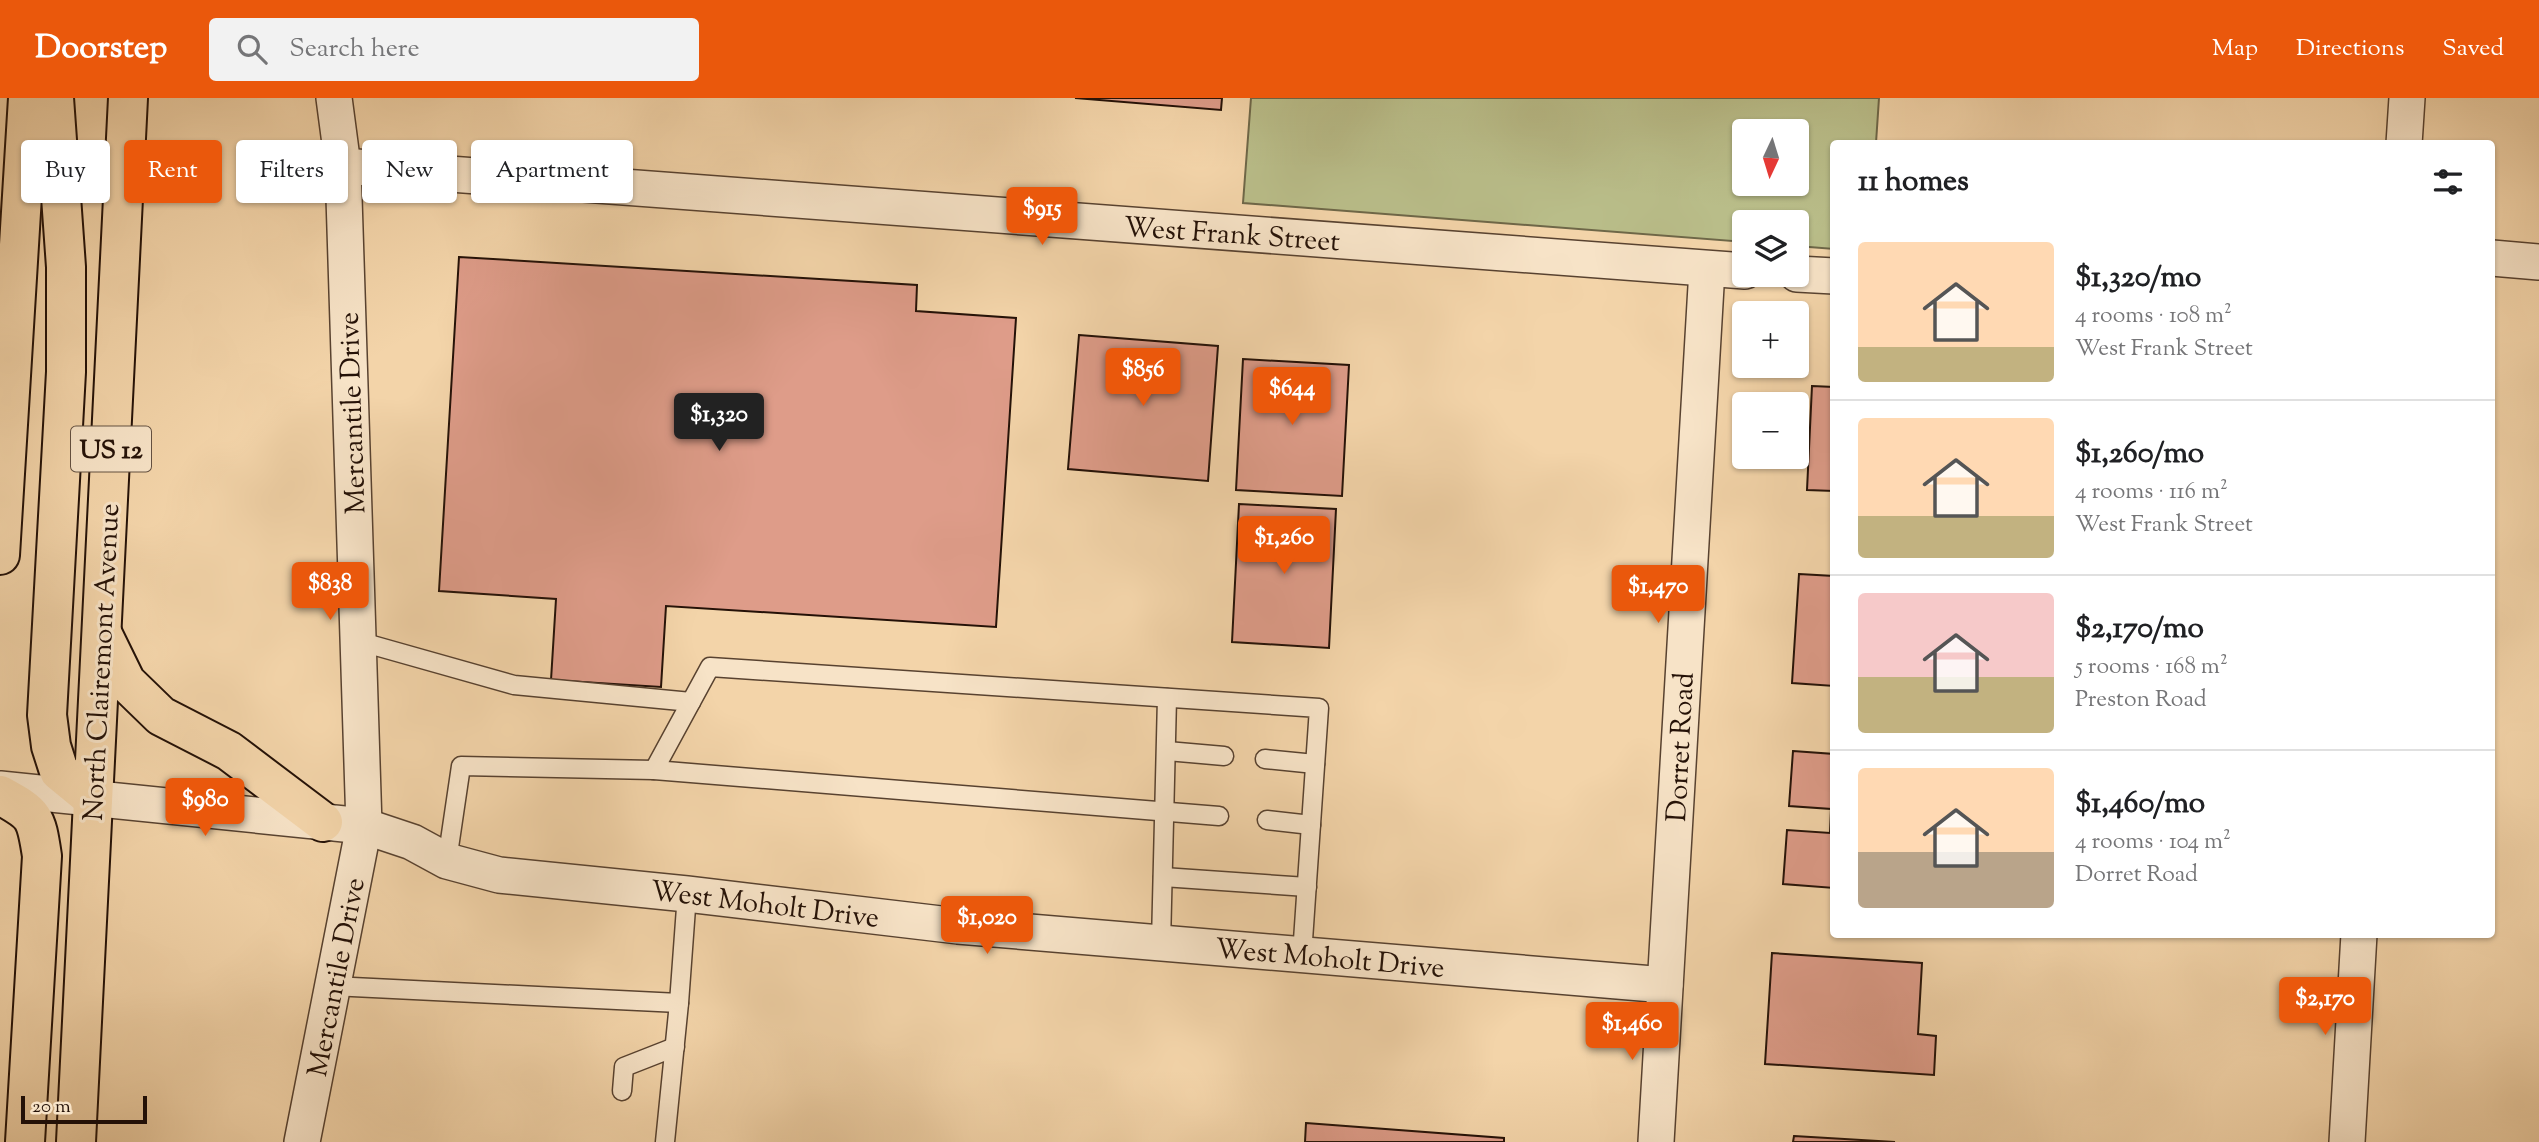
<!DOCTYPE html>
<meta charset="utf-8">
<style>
:root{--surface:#fff;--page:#f2f2f2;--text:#202124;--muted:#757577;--line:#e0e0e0;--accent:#ea580c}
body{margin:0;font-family:"Sorts Mill Goudy",serif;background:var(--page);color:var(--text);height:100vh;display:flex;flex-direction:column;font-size:26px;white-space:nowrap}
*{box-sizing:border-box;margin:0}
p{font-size:23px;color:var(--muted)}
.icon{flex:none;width:38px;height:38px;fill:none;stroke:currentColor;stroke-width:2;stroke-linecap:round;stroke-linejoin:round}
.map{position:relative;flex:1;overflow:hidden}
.drawer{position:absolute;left:1830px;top:42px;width:665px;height:798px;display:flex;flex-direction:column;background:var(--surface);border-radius:7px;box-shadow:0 2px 5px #0004}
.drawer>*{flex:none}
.guide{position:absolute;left:21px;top:42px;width:665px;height:63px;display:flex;gap:14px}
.needle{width:46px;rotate:184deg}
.controls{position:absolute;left:1732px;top:21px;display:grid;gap:14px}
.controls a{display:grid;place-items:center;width:77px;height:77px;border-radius:7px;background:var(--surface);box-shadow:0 2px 5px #0004;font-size:35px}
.scale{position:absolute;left:21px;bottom:18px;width:126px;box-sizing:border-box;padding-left:7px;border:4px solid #241107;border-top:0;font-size:19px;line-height:24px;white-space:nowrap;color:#241107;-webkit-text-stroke:5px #f7e3c7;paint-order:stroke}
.price{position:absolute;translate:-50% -60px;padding:0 16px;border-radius:7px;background:var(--accent);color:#fff;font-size:23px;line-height:46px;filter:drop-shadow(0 2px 4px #0008)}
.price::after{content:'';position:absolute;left:50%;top:42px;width:21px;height:16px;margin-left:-10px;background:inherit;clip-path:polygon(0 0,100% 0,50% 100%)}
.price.active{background:#222;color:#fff}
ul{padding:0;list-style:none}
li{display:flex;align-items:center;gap:21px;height:175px;padding:0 28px}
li+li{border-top:2px solid var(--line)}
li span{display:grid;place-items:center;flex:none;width:196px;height:140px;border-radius:7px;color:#555}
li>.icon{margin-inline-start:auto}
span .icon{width:84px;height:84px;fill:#fffc;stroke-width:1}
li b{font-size:30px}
h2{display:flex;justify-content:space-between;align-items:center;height:84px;padding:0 28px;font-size:30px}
.tag{padding:0 24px;border-radius:7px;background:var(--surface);box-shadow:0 2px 5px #0004;font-size:24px;line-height:63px}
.tag.active{background:var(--accent);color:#fff}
header{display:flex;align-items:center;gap:42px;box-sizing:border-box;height:98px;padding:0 35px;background:var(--accent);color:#fff}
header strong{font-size:33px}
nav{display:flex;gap:38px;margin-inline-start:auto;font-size:24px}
.search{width:490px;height:63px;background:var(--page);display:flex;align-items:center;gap:18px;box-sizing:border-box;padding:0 24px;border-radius:7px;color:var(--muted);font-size:26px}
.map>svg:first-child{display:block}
.green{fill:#b9bd89;stroke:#6e6748;stroke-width:2;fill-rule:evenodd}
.building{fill:#de9c89;stroke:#241107;stroke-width:2}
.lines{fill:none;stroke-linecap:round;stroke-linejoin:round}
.lane-casing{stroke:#584230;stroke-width:21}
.street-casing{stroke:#584230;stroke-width:38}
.primary-casing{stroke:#241107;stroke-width:42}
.lane{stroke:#f7e3c7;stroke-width:18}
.street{stroke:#f7e3c7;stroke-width:35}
.primary{stroke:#f3d4a9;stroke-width:38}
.labels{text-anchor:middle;stroke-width:6;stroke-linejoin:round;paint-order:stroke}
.shield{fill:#f7e3c7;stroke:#635041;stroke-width:2}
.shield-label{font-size:26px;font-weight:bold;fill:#241107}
.street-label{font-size:28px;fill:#241107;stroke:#f7e3c7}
</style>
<header>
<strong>Doorstep</strong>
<div class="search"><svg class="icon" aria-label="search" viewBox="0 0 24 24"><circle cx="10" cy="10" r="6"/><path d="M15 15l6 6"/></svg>Search here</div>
<nav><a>Map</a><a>Directions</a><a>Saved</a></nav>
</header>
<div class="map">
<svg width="2539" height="1044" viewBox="0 0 2539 1044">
<rect width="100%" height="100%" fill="#f3d4a9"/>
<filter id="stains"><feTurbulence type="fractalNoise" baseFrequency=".00286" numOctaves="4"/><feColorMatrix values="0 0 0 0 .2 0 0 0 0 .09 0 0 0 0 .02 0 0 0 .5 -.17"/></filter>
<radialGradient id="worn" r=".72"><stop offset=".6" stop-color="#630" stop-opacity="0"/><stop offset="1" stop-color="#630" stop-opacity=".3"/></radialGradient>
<path class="green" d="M1251 0H1879L1876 45 1834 46V151L1797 148V124H1745V144L1243 105ZM1745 33H1797V86H1745Z"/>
<g class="building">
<polygon points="1075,0 1222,0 1221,12"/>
<polygon points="459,159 917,187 916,213 1016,220 996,529 666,508 661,589 551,582 556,501 439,493"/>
<polygon points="1079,237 1218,248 1208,383 1068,371"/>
<polygon points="1243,261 1349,267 1342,398 1236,392"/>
<polygon points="1812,288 1834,289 1834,393 1807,392"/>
<polygon points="1239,406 1336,411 1329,550 1232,544"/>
<polygon points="1799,476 1834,478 1834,588 1792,585"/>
<polygon points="1793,653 1834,656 1834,790 1783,786 1787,732 1830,735 1831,711 1789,708"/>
<polygon points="1772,855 1922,865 1918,936 1936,938 1934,977 1765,966"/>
<polygon points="1306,1025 1504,1040 1504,1044 1305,1044"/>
<polygon points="1794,1038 1895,1044 1793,1044"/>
</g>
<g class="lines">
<g class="lane-casing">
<g id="lane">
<polyline points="358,543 514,587 691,604"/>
<polyline points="1167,653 1224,658"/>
<polyline points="1265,661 1315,666"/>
<polyline points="654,672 710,569 1319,610 1302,857"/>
<polyline points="1267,722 1311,727"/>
<polyline points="447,763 461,668 654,672 1219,718"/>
<polyline points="1163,779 1307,789"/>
<polyline points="1161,845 1167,600"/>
<polyline points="332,888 679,905"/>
<polyline points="622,993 624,969 675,949"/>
<polyline points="665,1044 679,905 687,796"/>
</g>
</g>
<g class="street-casing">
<g id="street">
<polyline points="2404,46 2407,0"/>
<polyline points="343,68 1745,173"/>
<polyline points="2492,160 2539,164"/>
<polyline points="1797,176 1834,178"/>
<polyline points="0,691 364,728 412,744 447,763 499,777 687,796 958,828 1665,887"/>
<polyline points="302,1044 364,728 343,68 334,0"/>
<polyline points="1656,1044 1707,171"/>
<polyline points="2347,1044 2359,836"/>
</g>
</g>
<g class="primary-casing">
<g id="primary">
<polyline points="54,0 66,169 66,274 47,617 51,648 59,673 93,701"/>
<polyline points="0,457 28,0"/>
<polyline points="103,537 126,584 161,618 229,653 323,724"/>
<path d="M0 697C35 716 36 718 42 758L25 1044"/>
<polyline points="76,1044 128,0"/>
</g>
</g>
<use href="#lane" class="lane"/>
<use href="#street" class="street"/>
<use href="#primary" class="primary"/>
</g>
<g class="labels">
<rect class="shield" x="71" y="328.5" width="80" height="45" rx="5"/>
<g class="shield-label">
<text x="111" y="360">US 12</text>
</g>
<g class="street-label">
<text transform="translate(1232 135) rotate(4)" y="10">West Frank Street</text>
<text transform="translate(351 315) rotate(-92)" y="10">Mercantile Drive</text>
<text transform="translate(100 564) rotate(-87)" y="10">North Clairemont Avenue</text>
<text transform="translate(1679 649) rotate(-87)" y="10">Dorret Road</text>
<text transform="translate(765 805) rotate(7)" y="10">West Moholt Drive</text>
<text transform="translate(1330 859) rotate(5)" y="10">West Moholt Drive</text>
<text transform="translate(335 879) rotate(-79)" y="10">Mercantile Drive</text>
</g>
</g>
<rect width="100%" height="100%" filter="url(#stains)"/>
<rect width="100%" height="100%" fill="url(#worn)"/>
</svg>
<div class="controls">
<a><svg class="needle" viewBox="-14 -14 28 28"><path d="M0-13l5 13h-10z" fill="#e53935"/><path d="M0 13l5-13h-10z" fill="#757577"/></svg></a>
<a><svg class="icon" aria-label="layers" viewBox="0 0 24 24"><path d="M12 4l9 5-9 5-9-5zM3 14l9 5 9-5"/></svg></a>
<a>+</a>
<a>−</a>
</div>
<div class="scale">20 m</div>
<b class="price" style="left:1042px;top:149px">$915</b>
<b class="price" style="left:1143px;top:310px">$856</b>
<b class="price" style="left:1292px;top:329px">$644</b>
<b class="price active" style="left:719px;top:355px">$1,320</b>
<b class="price" style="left:1284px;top:478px">$1,260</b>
<b class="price" style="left:330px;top:524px">$838</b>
<b class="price" style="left:1658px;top:527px">$1,470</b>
<b class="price" style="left:205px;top:740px">$980</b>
<b class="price" style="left:987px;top:858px">$1,020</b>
<b class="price" style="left:2325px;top:939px">$2,170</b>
<b class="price" style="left:1632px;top:964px">$1,460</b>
<div class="guide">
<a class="tag">Buy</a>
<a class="tag active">Rent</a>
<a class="tag">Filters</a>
<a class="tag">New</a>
<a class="tag">Apartment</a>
</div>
<section class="drawer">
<h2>11 homes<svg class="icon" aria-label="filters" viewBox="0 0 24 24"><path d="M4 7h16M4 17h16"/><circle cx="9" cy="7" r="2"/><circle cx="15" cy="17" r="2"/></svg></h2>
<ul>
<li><span style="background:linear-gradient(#ffd9b3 75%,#c2b280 0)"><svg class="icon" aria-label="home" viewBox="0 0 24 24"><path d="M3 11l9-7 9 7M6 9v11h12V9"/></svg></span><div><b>$1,320/mo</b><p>4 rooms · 108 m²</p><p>West Frank Street</p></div></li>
<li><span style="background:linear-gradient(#ffd9b3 70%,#c2b280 0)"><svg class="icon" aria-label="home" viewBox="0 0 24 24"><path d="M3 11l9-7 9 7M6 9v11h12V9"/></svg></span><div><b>$1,260/mo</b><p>4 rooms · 116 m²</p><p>West Frank Street</p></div></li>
<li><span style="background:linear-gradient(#f6c9c9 60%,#c2b280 0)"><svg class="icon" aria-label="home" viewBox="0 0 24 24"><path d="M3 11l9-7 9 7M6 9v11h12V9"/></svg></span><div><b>$2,170/mo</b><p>5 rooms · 168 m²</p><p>Preston Road</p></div></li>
<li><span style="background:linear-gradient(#ffd9b3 60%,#b9a48a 0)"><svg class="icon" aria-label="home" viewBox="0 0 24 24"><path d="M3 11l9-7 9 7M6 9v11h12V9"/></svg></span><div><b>$1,460/mo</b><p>4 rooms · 104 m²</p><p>Dorret Road</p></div></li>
</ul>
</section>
</div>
